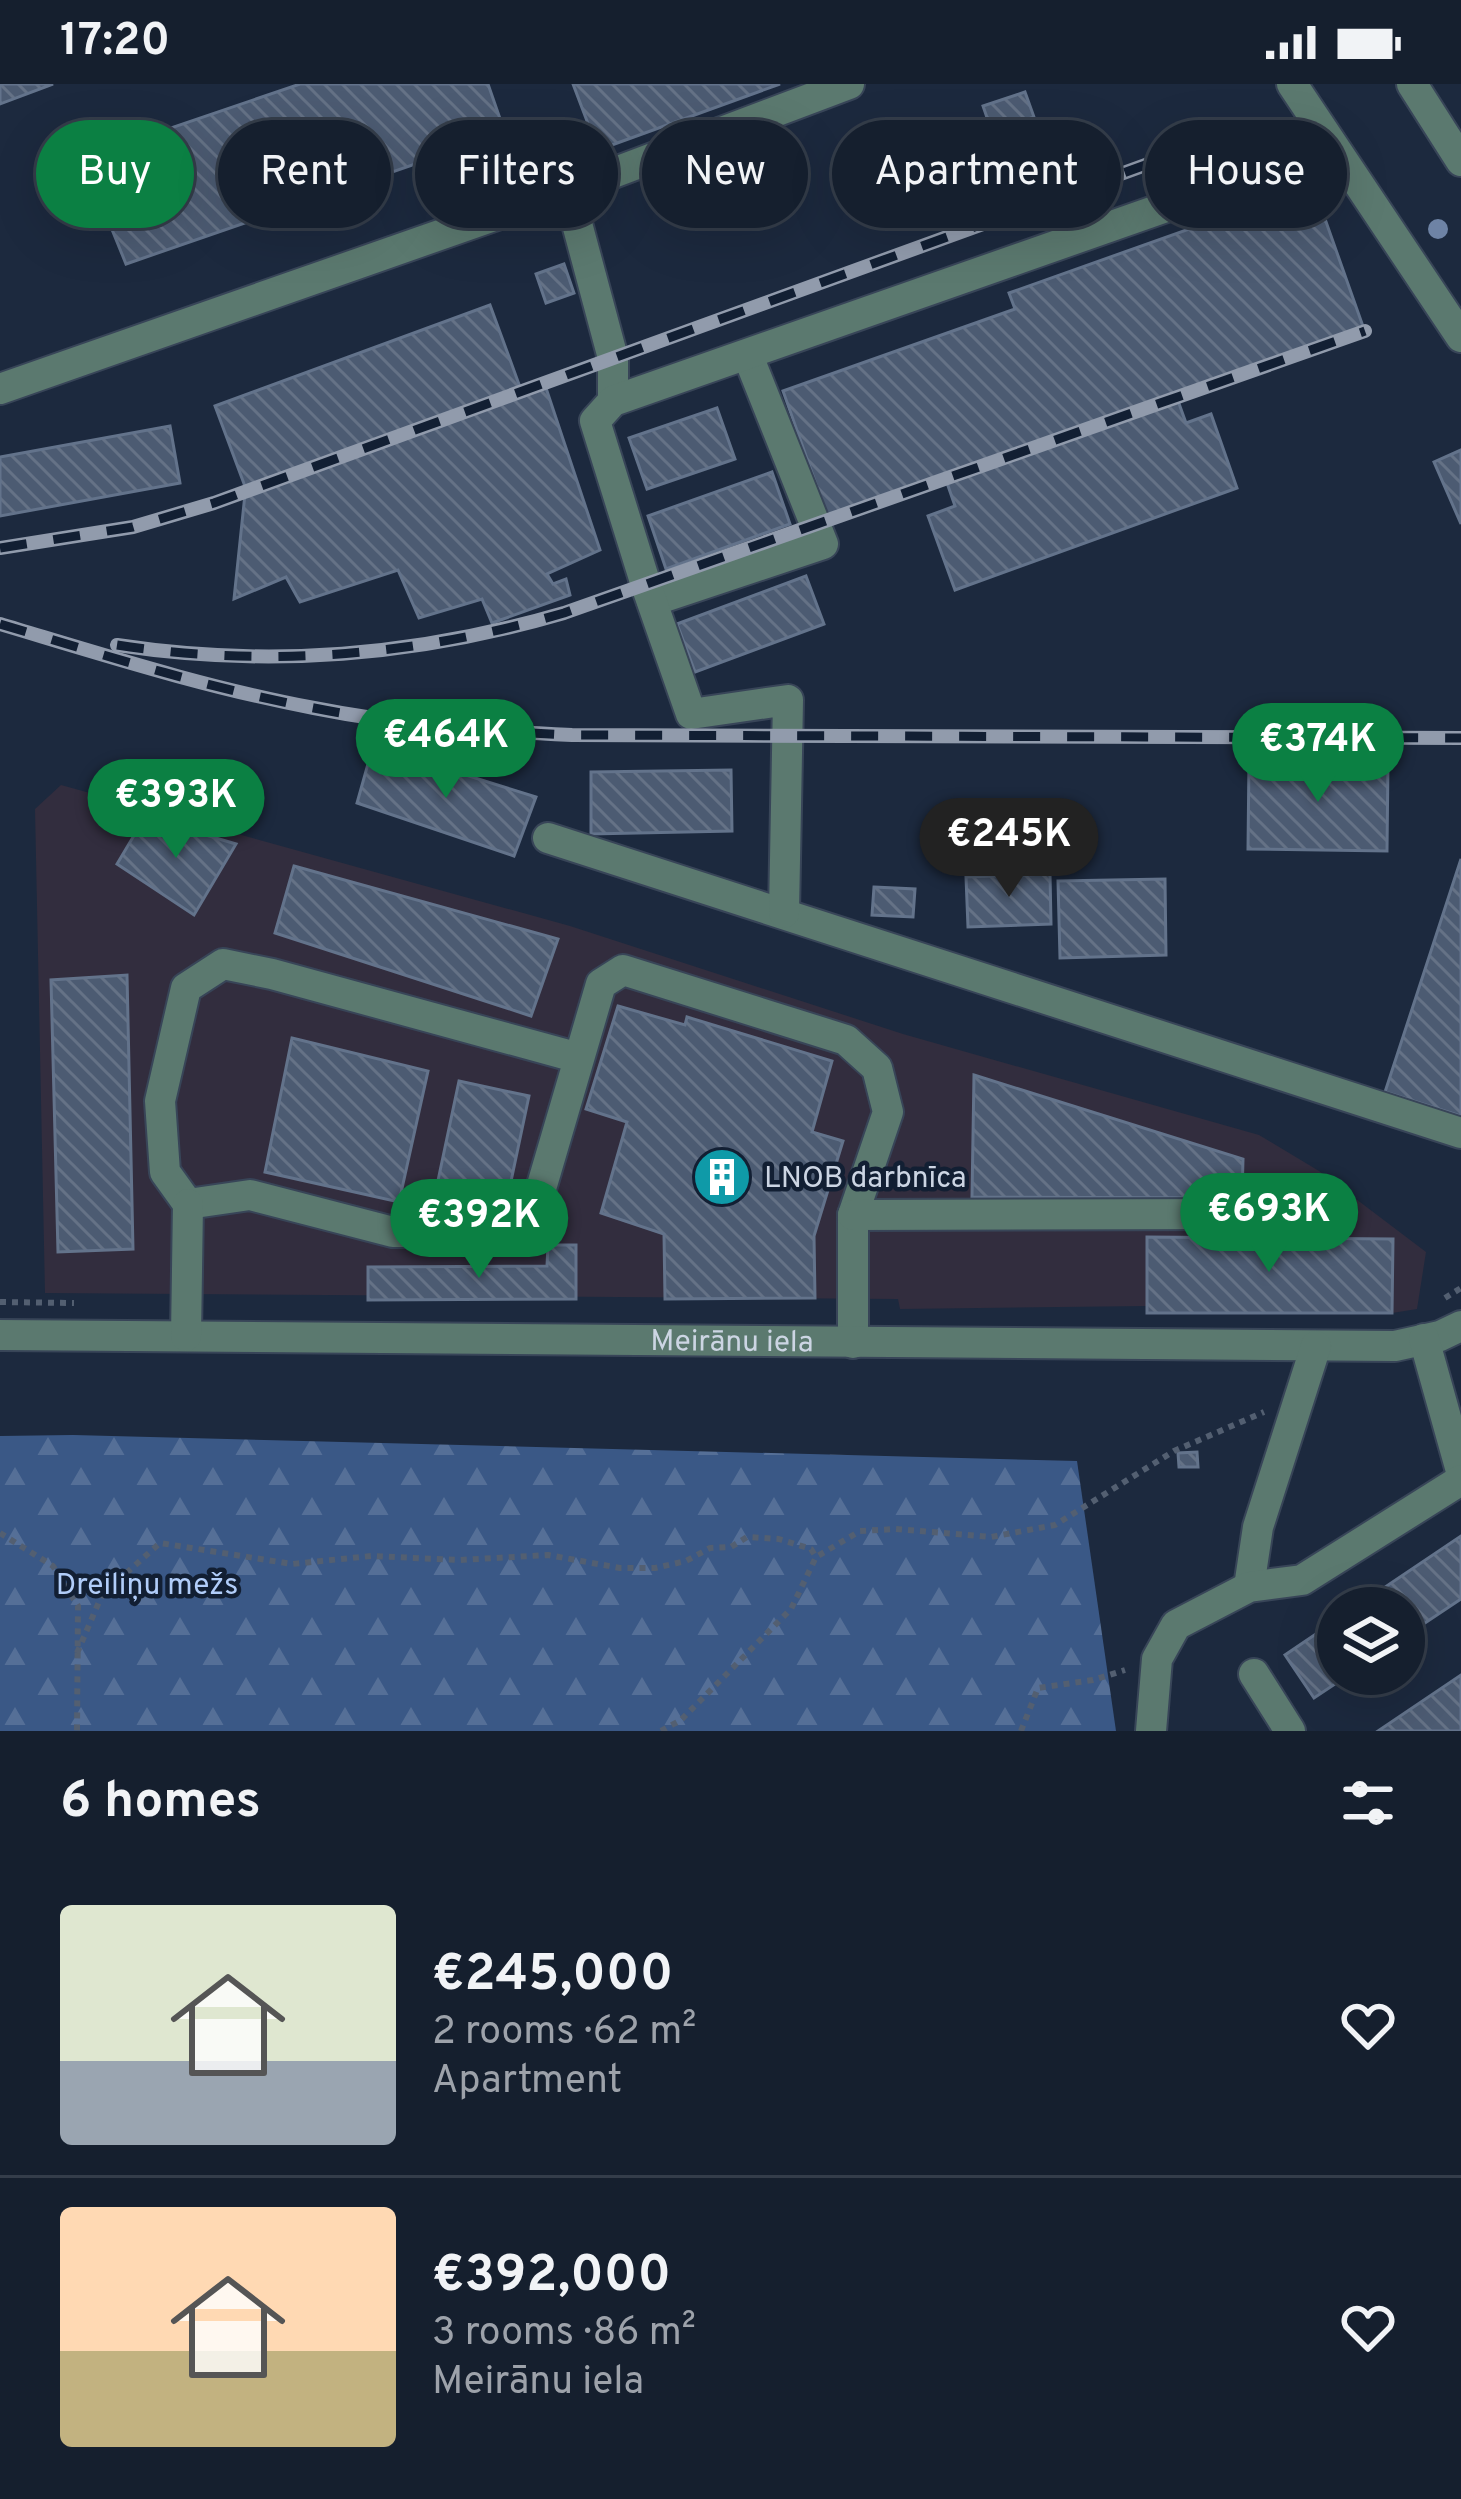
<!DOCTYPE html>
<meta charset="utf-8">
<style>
:root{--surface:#151f2e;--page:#222c3a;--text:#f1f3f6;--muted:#9da2aa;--line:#343d4a;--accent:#0b8043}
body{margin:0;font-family:Overpass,sans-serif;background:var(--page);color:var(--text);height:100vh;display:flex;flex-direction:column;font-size:45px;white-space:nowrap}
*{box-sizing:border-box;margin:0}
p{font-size:39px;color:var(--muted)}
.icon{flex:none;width:66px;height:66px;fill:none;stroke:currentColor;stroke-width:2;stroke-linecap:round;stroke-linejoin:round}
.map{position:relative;height:1647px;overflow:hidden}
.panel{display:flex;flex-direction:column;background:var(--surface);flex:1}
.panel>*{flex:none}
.guide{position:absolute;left:36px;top:36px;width:1389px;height:108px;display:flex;gap:24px}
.tools{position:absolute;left:1317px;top:1503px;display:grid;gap:24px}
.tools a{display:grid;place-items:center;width:108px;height:108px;border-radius:50%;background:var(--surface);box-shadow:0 12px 48px #0002,0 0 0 3px var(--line);font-size:60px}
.price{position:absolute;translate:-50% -102px;padding:0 27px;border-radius:42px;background:var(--accent);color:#fff;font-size:39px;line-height:78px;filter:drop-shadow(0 3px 6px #0008)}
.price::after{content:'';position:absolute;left:50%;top:72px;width:36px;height:27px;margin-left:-18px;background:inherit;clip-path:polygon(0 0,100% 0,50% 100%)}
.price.active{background:#222;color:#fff}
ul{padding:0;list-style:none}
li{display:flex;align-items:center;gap:36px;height:300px;padding:0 60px}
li+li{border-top:3px solid var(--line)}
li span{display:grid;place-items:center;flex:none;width:336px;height:240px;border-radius:12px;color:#555}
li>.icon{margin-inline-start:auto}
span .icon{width:144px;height:144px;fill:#fffc;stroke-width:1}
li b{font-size:51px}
h2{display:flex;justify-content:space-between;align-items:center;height:144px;padding:0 60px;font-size:51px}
.tag{padding:0 42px;border-radius:54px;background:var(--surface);box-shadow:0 12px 48px #0002,0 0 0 3px var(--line);font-size:42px;line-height:108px}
.tag.active{background:var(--accent);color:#fff}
.status{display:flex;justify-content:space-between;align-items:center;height:84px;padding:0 60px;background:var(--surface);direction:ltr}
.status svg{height:33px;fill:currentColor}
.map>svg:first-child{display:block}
.commercial{fill:#322d3e}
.forest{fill:url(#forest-firs)}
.building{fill:url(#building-back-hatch);stroke:#63738b;stroke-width:3}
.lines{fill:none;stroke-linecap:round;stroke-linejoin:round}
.minor-casing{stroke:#384558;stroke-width:34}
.path{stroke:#535f71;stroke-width:6;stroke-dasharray:6 6;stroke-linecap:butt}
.minor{stroke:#5b796f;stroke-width:30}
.rail-casing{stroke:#919bac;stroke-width:14}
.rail{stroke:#121f33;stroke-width:9;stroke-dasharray:27;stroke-linecap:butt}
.tree{fill:#6e83a5}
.labels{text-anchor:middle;stroke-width:9;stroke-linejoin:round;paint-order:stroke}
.poi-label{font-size:30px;fill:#ccd5e3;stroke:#121f33;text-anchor:start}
.street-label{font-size:30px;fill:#ccd5e3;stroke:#121f33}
.park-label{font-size:30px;fill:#b1cdf9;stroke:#121f33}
</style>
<div class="status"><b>17:20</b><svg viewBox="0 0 49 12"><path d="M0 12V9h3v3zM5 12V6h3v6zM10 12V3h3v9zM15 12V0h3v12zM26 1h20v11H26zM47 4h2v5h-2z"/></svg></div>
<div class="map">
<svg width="1461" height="1647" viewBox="0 0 1461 1647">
<defs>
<pattern id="forest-firs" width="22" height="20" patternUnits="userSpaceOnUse" patternTransform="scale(3)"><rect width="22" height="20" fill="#3a5886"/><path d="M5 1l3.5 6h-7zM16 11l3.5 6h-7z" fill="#556f97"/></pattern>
<pattern id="building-back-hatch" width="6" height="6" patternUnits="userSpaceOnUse" patternTransform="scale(3)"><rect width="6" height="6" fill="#4c5b72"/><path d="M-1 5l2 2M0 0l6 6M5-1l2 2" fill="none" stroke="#657286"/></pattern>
</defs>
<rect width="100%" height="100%" fill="#1c293e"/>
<polygon class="commercial" points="61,701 570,842 903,950 1259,1051 1319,1087 1426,1168 1417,1225 1392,1229 1148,1222 900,1225 898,1215 45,1209 35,725"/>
<polygon class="forest" points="73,1351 1077,1377 1116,1647 0,1647 0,1352"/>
<g class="building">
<polygon points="0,0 53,0 0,20"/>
<polygon points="300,0 488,0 505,49 126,180 83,74"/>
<polygon points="573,0 780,0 598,66"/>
<polygon points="1025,8 1034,33 992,48 983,22"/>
<polygon points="1313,101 1365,248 1177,314 1186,339 1211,330 1237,404 955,506 928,432 955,422 946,396 829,437 783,307 1015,225 1009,209"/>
<polygon points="564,180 574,209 546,219 536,190"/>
<polygon points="490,221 520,303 246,405 215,322"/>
<polygon points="544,298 600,466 547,490 553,500 566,495 570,511 492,539 482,515 419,534 398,486 300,518 286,493 234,515 245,410"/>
<polygon points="717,324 735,375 647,405 629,354"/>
<polygon points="170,342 180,399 0,432 0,373"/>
<polygon points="1461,366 1461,440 1434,378"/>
<polygon points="772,388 790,440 666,485 648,432"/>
<polygon points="806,492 824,540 695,588 677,540"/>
<polygon points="373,662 536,713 514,772 357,719"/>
<polygon points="1249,675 1388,677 1387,767 1248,765"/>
<polygon points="731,686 732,747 591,750 591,688"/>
<polygon points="145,733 236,760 194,831 117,780"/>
<polygon points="1461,775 1461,1032 1385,1008"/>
<polygon points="294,782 558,855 531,932 275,849"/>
<polygon points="1050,790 1051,840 968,843 966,793"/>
<polygon points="1165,795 1166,871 1060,874 1058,797"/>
<polygon points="874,803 915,805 913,833 872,831"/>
<polygon points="127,891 133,1165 58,1168 51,896"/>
<polygon points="618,922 685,941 687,933 832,977 812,1048 843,1057 814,1152 815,1214 665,1215 664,1150 601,1129 627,1038 586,1025"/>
<polygon points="292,954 428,987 399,1118 265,1088"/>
<polygon points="974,991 1243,1075 1242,1114 972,1113"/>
<polygon points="459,997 529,1012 502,1140 432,1125"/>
<polygon points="1147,1153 1393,1155 1392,1229 1147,1229"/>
<polygon points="548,1161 576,1161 576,1215 368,1216 368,1183 547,1182"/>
<polygon points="1197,1368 1198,1383 1179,1383 1178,1369"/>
<polygon points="1461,1452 1461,1515 1404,1553 1404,1524 1354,1524"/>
<polygon points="1338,1535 1338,1590 1350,1590 1314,1614 1285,1571"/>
<polygon points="1461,1591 1461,1647 1378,1647"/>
</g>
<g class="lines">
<g class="minor-casing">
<g id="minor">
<polyline points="1292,0 1461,253"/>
<polyline points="1412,0 1461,77"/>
<polyline points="568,106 613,274 613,317"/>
<polyline points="0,305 568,106 849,0"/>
<polyline points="652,517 823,460 748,272"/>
<polyline points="548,754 1461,1049"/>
<polyline points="784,829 788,616 691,630 646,501 595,337 613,317 1334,64"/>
<polyline points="579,974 272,890 223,880 186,904 160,1017 165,1088 188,1120 250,1111 393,1148 528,1149 601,900 623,886 846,956 877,984 888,1028 853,1131 853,1259"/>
<polyline points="853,1131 1247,1130"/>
<path id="s1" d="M0 1251 1395 1262 1440 1252 1461 1242"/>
<polyline points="186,1252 188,1120"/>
<polyline points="1424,1255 1461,1387"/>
<polyline points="1249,1503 1258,1443 1316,1262"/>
<polyline points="1254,1590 1290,1647"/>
<polyline points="1151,1647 1157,1575 1176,1541 1249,1503 1302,1496 1461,1396"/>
</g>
</g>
<g class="path">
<polyline points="1445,1214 1461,1204"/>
<polyline points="0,1218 74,1219"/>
<polyline points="0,1449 53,1482 78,1522 77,1647"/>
<polyline points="77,1569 102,1511 160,1459 292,1480 371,1472 460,1476 548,1471 620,1484 655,1484 686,1477 710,1464 731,1463 747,1453 779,1455 811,1465 816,1473"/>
<polyline points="661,1647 681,1636 791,1525 816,1473 860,1447 896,1445 991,1453 1055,1441 1174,1367 1264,1328"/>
<polyline points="1021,1647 1038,1604 1093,1596 1125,1586"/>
</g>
<use href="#minor" class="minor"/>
<g class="rail-casing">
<g id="rail">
<polyline points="0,464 133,443 214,419 1239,47"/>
<path d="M0 540C104 571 207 604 314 624 399 641 485 647 572 651L1461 654"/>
<path d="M117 561C270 584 416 572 564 529L1365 247"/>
</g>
</g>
<use href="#rail" class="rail"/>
</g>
<circle class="tree" cx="1438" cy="145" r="10"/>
<defs>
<g id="building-disc" transform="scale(3)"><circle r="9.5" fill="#0f9aa8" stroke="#121f33"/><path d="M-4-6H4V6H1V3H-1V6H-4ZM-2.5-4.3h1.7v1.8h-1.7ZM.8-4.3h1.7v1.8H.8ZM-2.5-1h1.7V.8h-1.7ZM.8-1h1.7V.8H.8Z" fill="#fff"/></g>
</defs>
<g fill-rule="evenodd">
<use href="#building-disc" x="722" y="1093"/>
</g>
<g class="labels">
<g class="poi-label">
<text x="764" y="1103">LNOB darbnīca</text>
</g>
<g class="street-label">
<text dy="10" stroke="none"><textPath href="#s1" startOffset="732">Meirānu iela</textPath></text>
</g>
<g class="park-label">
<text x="147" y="1510">Dreiliņu mežs</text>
</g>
</g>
</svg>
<div class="tools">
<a><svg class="icon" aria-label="layers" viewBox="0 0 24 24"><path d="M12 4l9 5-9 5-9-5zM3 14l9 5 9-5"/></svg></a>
</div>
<b class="price" style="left:446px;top:717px">€464K</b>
<b class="price" style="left:1318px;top:721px">€374K</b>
<b class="price" style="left:176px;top:777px">€393K</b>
<b class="price active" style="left:1009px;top:816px">€245K</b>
<b class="price" style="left:1269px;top:1191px">€693K</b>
<b class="price" style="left:479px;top:1197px">€392K</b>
<div class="guide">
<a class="tag active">Buy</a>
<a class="tag">Rent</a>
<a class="tag">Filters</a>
<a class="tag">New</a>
<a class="tag">Apartment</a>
<a class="tag">House</a>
</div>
</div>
<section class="panel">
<h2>6 homes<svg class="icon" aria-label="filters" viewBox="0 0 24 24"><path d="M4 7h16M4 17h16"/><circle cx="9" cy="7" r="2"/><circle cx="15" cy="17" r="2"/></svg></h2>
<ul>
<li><span style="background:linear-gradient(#dfe7d0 65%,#9aa5b1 0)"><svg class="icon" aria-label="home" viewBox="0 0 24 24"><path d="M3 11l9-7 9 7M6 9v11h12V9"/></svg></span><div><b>€245,000</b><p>2 rooms · 62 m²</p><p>Apartment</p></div><svg class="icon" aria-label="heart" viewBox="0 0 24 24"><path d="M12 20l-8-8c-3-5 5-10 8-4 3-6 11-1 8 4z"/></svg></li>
<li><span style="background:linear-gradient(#ffd9b3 60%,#c2b280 0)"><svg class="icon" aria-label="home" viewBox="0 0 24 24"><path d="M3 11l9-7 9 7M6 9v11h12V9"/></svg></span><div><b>€392,000</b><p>3 rooms · 86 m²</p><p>Meirānu iela</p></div><svg class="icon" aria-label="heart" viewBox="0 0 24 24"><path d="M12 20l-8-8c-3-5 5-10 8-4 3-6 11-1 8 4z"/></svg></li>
</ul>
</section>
